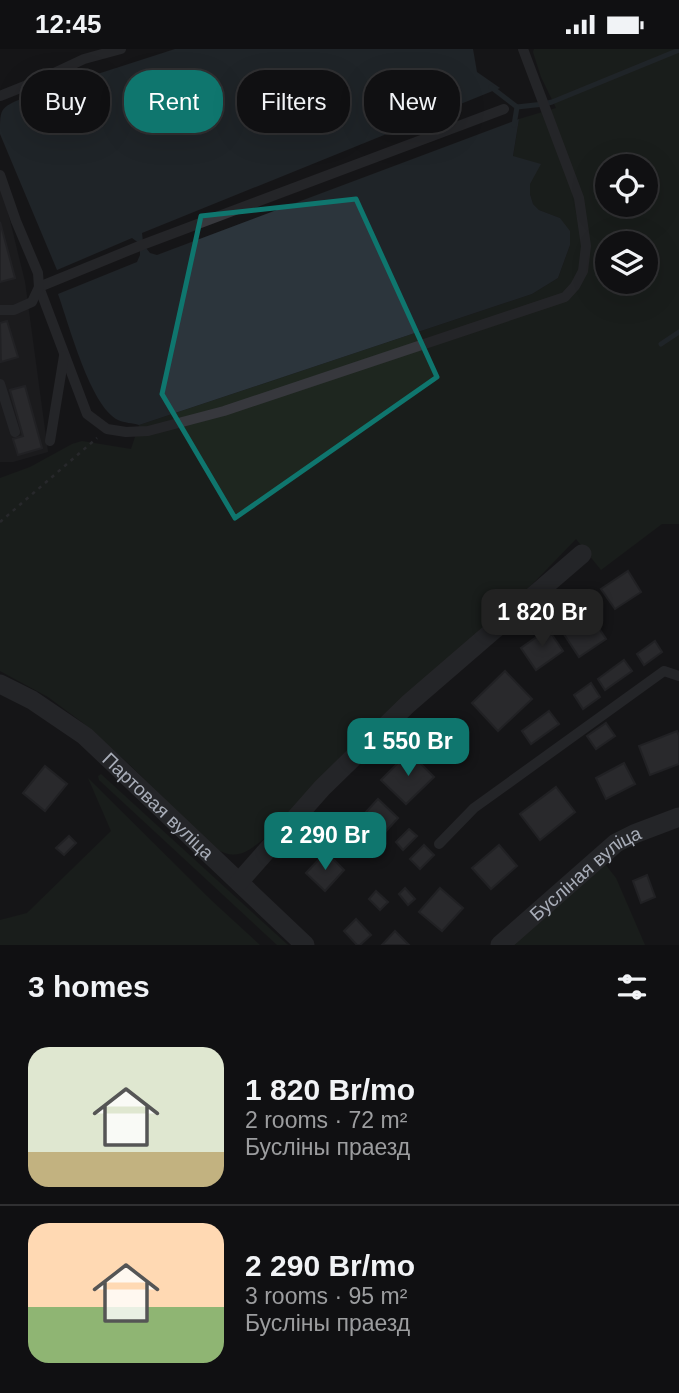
<!DOCTYPE html>
<meta charset="utf-8">
<style>
:root{--surface:#101012;--page:#19191b;--text:#f1f3f6;--muted:#9c9d9f;--line:#303032;--accent:#0f766e}
body{margin:0;font-family:Arial,sans-serif;background:var(--page);color:var(--text);height:100vh;display:flex;flex-direction:column;font-size:26px;white-space:nowrap}
*{box-sizing:border-box;margin:0}
p{font-size:23px;color:var(--muted)}
.icon{flex:none;width:38px;height:38px;fill:none;stroke:currentColor;stroke-width:2;stroke-linecap:round;stroke-linejoin:round}
.map{position:relative;height:896px;overflow:hidden}
.panel{display:flex;flex-direction:column;background:var(--surface);flex:1}
.panel>*{flex:none}
.hud{position:absolute;left:21px;top:21px;width:637px;height:63px;display:flex;gap:14px}
.buttons{position:absolute;left:595px;top:105px;display:grid;gap:14px}
.buttons a{display:grid;place-items:center;width:63px;height:63px;border-radius:50%;background:var(--surface);box-shadow:0 7px 28px #0002,0 0 0 2px var(--line);font-size:35px}
.price{position:absolute;translate:-50% -60px;padding:0 16px;border-radius:14px;background:var(--accent);color:#fff;font-size:23px;line-height:46px;filter:drop-shadow(0 2px 4px #0008)}
.price::after{content:'';position:absolute;left:50%;top:42px;width:21px;height:16px;margin-left:-10px;background:inherit;clip-path:polygon(0 0,100% 0,50% 100%)}
.price.active{background:#222;color:#fff}
ul{padding:0;list-style:none}
li{display:flex;align-items:center;gap:21px;height:175px;padding:0 28px}
li+li{border-top:2px solid var(--line)}
li span{display:grid;place-items:center;flex:none;width:196px;height:140px;border-radius:21px;color:#555}
li>.icon{margin-inline-start:auto}
span .icon{width:84px;height:84px;fill:#fffc;stroke-width:1}
li b{font-size:30px}
h2{display:flex;justify-content:space-between;align-items:center;height:84px;padding:0 28px;font-size:30px}
.chip{padding:0 24px;border-radius:28px;background:var(--surface);box-shadow:0 7px 28px #0002,0 0 0 2px var(--line);font-size:24px;line-height:63px}
.chip.active{background:var(--accent);color:#fff}
.status{display:flex;justify-content:space-between;align-items:center;height:49px;padding:0 35px;background:var(--surface);direction:ltr}
.status svg{height:19px;fill:currentColor}
.map>svg:first-child{display:block}
.built{fill:#222225}
.green{fill:#1e261f;fill-rule:evenodd}
.water{fill:#2c353c}
.lines{fill:none;stroke-linecap:round;stroke-linejoin:round}
.stream{stroke:#2c353c;stroke-width:5}
.building{fill:#404145;stroke:#303034;stroke-width:2}
.path{stroke:#3d3f44;stroke-width:2.5;stroke-dasharray:3.5 5;stroke-linecap:butt}
.service{stroke:#37383d;stroke-width:10}
.minor{stroke:#37383d;stroke-width:19}
.marked{fill:none;stroke:#0f766e;stroke-width:5;stroke-linejoin:round}
.labels{text-anchor:middle;stroke-width:5;stroke-linejoin:round;paint-order:stroke}
.street-label{font-size:19px;fill:#a8adb8;stroke:#111113}
</style>
<div class="status"><b>12:45</b><svg viewBox="0 0 49 12"><path d="M0 12V9h3v3zM5 12V6h3v6zM10 12V3h3v9zM15 12V0h3v12zM26 1h20v11H26zM47 4h2v5h-2z"/></svg></div>
<div class="map">
<svg width="679" height="896" viewBox="0 0 679 896">
<rect width="100%" height="100%" fill="#161618"/>
<polygon class="built" points="0,131 25,233 48,403 13,413 0,413"/>
<g class="green">
<path d="M534 0H679V475H662L601 521 576 490 518 550 265 789C246 804 237 812 214 799L131 717 83 674 48 648 0 622V429L30 418 72 395 82 392 131 400 139 376 532 245 558 229 570 196 560 169 539 161 533 155 530 145V135L513 108 519 70 556 59 541 28 533 3ZM607 117H646V156H607ZM607 194H646V233H607Z"/>
<polygon points="101,725 288,896 277,896 99,731 98,727"/>
<polygon points="88,729 211,851 260,896 0,896 0,871 27,864 111,782"/>
<polygon points="605,815 616,829 645,896 508,896"/>
</g>
<g class="water">
<path d="M175 0H473L477 23 500 39 142 184 143 193 139 194 132 189 57 221 0 85C0 59 0 59 23 49Z"/>
<path d="M519 70 513 107 541 115 530 135V145L533 155 539 161 560 169 570 182V196L558 229 532 245 139 376C133 374 124 374 118 371 90 357 69 275 58 245L137 213 140 206V201L146 199 150 204 157 206Z"/>
</g>
<g class="lines">
<g class="stream">
<polyline points="491,38 517,58 544,55 552,53 679,1"/>
<polyline points="514,76 517,58"/>
<polyline points="661,295 679,283"/>
</g>
</g>
<g class="building">
<polygon points="0,173 15,229 0,233"/>
<polygon points="7,272 18,308 1,313 0,274"/>
<polygon points="25,337 42,399 18,406 13,390 23,387 10,341"/>
<polygon points="628,522 641,543 615,560 601,540"/>
<polygon points="583,555 606,590 579,608 556,573"/>
<polygon points="548,580 563,602 536,621 521,599"/>
<polygon points="655,592 662,603 644,616 637,605"/>
<polygon points="624,611 632,622 605,641 598,630"/>
<polygon points="505,622 532,650 498,682 472,654"/>
<polygon points="591,634 600,648 583,660 574,646"/>
<polygon points="549,662 559,675 531,695 522,682"/>
<polygon points="606,674 615,687 596,700 587,687"/>
<polygon points="677,682 679,687 679,715 650,726 639,697"/>
<polygon points="409,703 434,728 406,755 381,731"/>
<polygon points="624,714 635,735 606,750 596,729"/>
<polygon points="45,717 67,735 45,762 23,744"/>
<polygon points="556,738 575,763 540,791 520,765"/>
<polygon points="378,750 398,769 375,794 355,775"/>
<polygon points="409,780 417,787 403,801 396,793"/>
<polygon points="69,787 76,794 64,806 56,799"/>
<polygon points="424,796 434,806 420,820 410,810"/>
<polygon points="499,796 517,817 491,840 472,819"/>
<polygon points="326,803 344,821 325,842 306,824"/>
<polygon points="647,826 655,848 641,854 633,832"/>
<polygon points="405,839 415,850 408,856 399,845"/>
<polygon points="440,839 463,859 442,882 419,863"/>
<polygon points="376,842 388,853 380,861 369,850"/>
<polygon points="356,870 371,886 360,896 357,896 344,882"/>
<polygon points="395,882 409,896 382,896"/>
</g>
<g class="lines">
<polyline class="path" points="0,473 97,389"/>
<g class="service">
<polyline points="0,47 35,33 84,10 121,0"/>
<polyline points="504,60 142,196 39,238 87,365 107,380 126,383 148,382 224,362 565,248 575,237 583,222 586,197 579,149 523,0"/>
<polyline points="0,126 16,172 38,224 39,238 32,253 14,261 0,261"/>
<polyline points="0,335 15,383"/>
<polyline points="50,392 64,307"/>
<polyline points="439,795 474,759 664,622 679,627"/>
</g>
<g class="minor">
<path id="s1" d="M0 635 32 651 85 687 305 896"/>
<polyline points="239,833 322,739 408,655 582,505"/>
<path id="s2" d="M500 896 616 794 634 785 679 768"/>
</g>
</g>
<path d="M0 0H679V896H0ZM356 150 437 328 235 469 162 345 201 167Z" fill="#161618" fill-opacity=".55" fill-rule="evenodd"/>
<path class="marked" d="M356 150 437 328 235 469 162 345 201 167Z"/>
<g class="labels">
<g class="street-label">
<text dy="7" stroke="none"><textPath href="#s1" startOffset="201">Партовая вуліца</textPath></text>
<text dy="7" stroke="none"><textPath href="#s2" startOffset="112">Бусліная вуліца</textPath></text>
</g>
</g>
</svg>
<div class="buttons">
<a><svg class="icon" aria-label="locate" viewBox="0 0 24 24"><circle cx="12" cy="12" r="6"/><path d="M12 2v4M12 18v4M2 12h4M18 12h4"/></svg></a>
<a><svg class="icon" aria-label="layers" viewBox="0 0 24 24"><path d="M12 4l9 5-9 5-9-5zM3 14l9 5 9-5"/></svg></a>
</div>
<b class="price active" style="left:542px;top:600px">1 820 Br</b>
<b class="price" style="left:408px;top:729px">1 550 Br</b>
<b class="price" style="left:325px;top:823px">2 290 Br</b>
<div class="hud">
<a class="chip">Buy</a>
<a class="chip active">Rent</a>
<a class="chip">Filters</a>
<a class="chip">New</a>
</div>
</div>
<section class="panel">
<h2>3 homes<svg class="icon" aria-label="filters" viewBox="0 0 24 24"><path d="M4 7h16M4 17h16"/><circle cx="9" cy="7" r="2"/><circle cx="15" cy="17" r="2"/></svg></h2>
<ul>
<li><span style="background:linear-gradient(#dfe7d0 75%,#c2b280 0)"><svg class="icon" aria-label="home" viewBox="0 0 24 24"><path d="M3 11l9-7 9 7M6 9v11h12V9"/></svg></span><div><b>1 820 Br/mo</b><p>2 rooms · 72 m²</p><p>Бусліны праезд</p></div></li>
<li><span style="background:linear-gradient(#ffd9b3 60%,#8fb573 0)"><svg class="icon" aria-label="home" viewBox="0 0 24 24"><path d="M3 11l9-7 9 7M6 9v11h12V9"/></svg></span><div><b>2 290 Br/mo</b><p>3 rooms · 95 m²</p><p>Бусліны праезд</p></div></li>
</ul>
</section>
